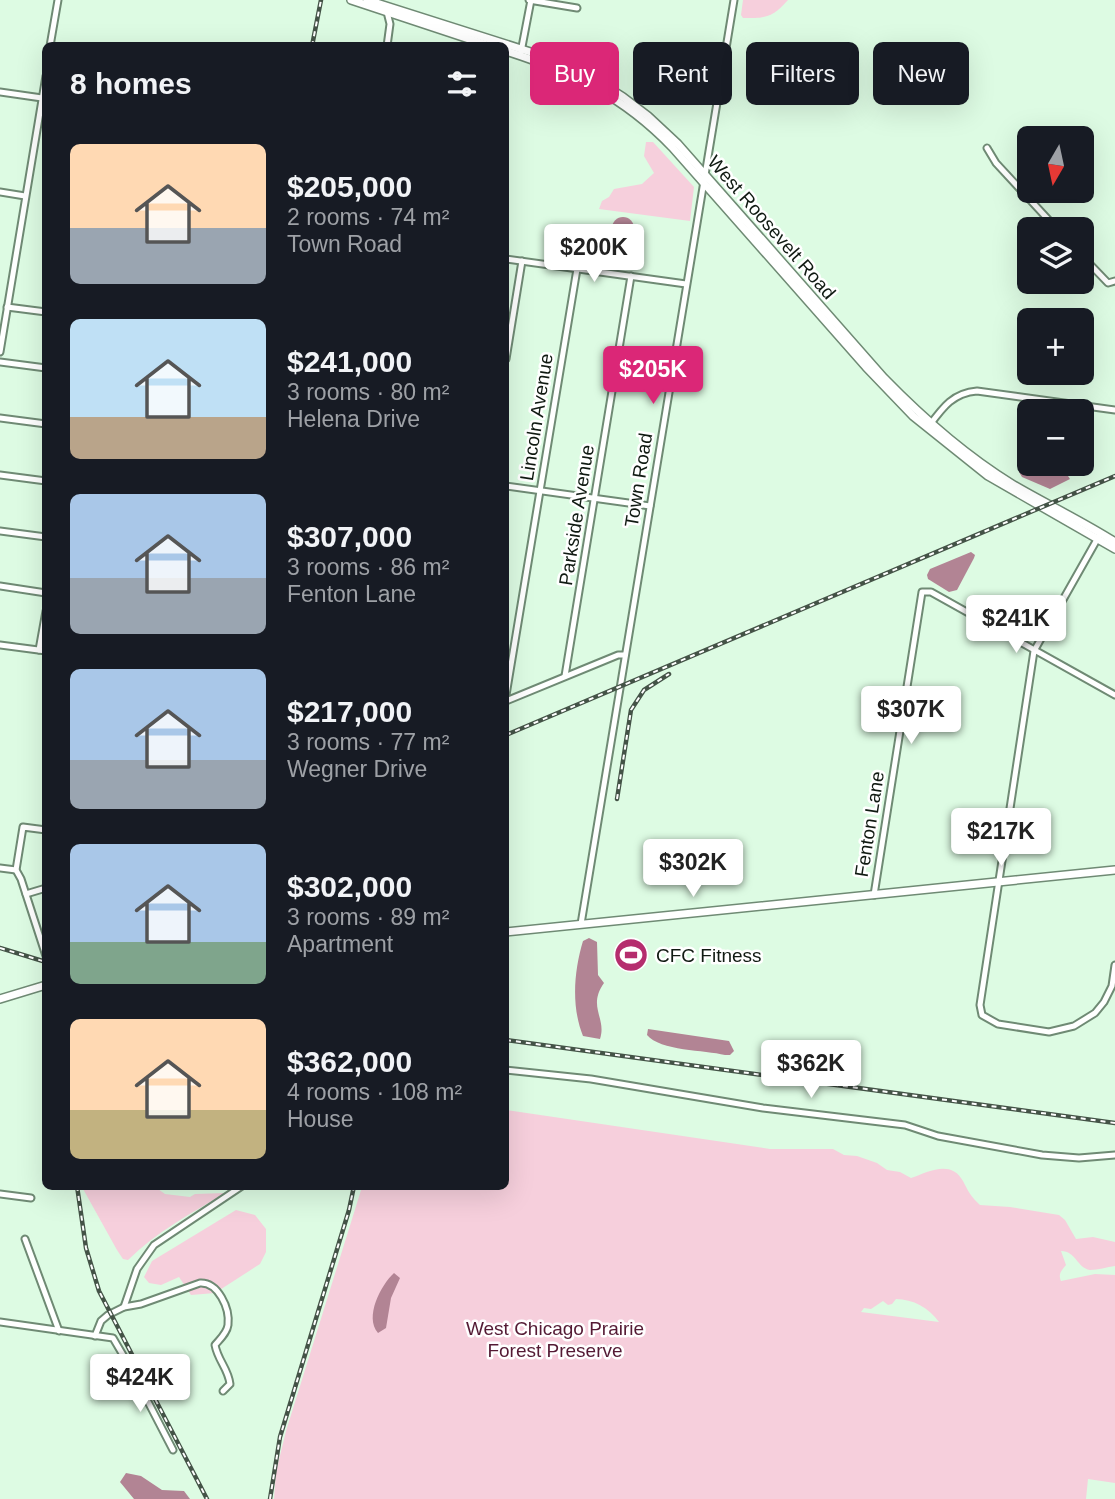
<!DOCTYPE html>
<meta charset="utf-8">
<style>
:root{--surface:#171b24;--page:#20242c;--text:#f1f3f6;--muted:#9ea1a6;--accent:#db2777}
body{margin:0;font-family:Helvetica,sans-serif;background:var(--page);color:var(--text);height:100vh;display:flex;flex-direction:column;font-size:26px;white-space:nowrap}
*{box-sizing:border-box;margin:0}
p{font-size:23px;color:var(--muted)}
.icon{flex:none;width:38px;height:38px;fill:none;stroke:currentColor;stroke-width:2;stroke-linecap:round;stroke-linejoin:round}
.map{position:relative;flex:1;overflow:hidden}
.side{position:absolute;left:42px;top:42px;width:467px;height:1148px;display:flex;flex-direction:column;background:var(--surface);border-radius:10px;box-shadow:0 7px 28px #0002}
.side>*{flex:none}
.banner{position:absolute;left:530px;top:42px;width:480px;height:63px;display:flex;gap:14px}
.needle{width:46px;rotate:189deg}
.fabs{position:absolute;left:1017px;top:126px;display:grid;gap:14px}
.fabs a{display:grid;place-items:center;width:77px;height:77px;border-radius:10px;background:var(--surface);box-shadow:0 7px 28px #0002;font-size:35px}
.price{position:absolute;translate:-50% -60px;padding:0 16px;border-radius:7px;background:#fff;color:#222;font-size:23px;line-height:46px;filter:drop-shadow(0 2px 4px #0008)}
.price::after{content:'';position:absolute;left:50%;top:42px;width:21px;height:16px;margin-left:-10px;background:inherit;clip-path:polygon(0 0,100% 0,50% 100%)}
.price.on{background:var(--accent);color:#fff}
ul{padding:0;list-style:none}
li{display:flex;align-items:center;gap:21px;height:175px;padding:0 28px}
li span{display:grid;place-items:center;flex:none;width:196px;height:140px;border-radius:10px;color:#555}
li>.icon{margin-inline-start:auto}
span .icon{width:84px;height:84px;fill:#fffc;stroke-width:1}
li b{font-size:30px}
h2{display:flex;justify-content:space-between;align-items:center;height:84px;padding:0 28px;font-size:30px}
.tag{padding:0 24px;border-radius:10px;background:var(--surface);box-shadow:0 7px 28px #0002;font-size:24px;line-height:63px}
.tag.on{background:var(--accent);color:#fff}
.map>svg:first-child{display:block}
.green{fill:#f6cfdc;fill-rule:evenodd}
.water{fill:#b28494}
.lines{fill:none;stroke-linecap:round;stroke-linejoin:round}
.minor-casing{stroke:#6f8a74;stroke-width:9}
.major-casing{stroke:#6f8a74;stroke-width:10}
.minor{stroke:#fff;stroke-width:5}
.major{stroke:#fff;stroke-width:7}
.rail-casing{stroke:#445347;stroke-width:4.5}
.rail{stroke:#fff;stroke-width:2;stroke-dasharray:5;stroke-linecap:butt}
.labels{text-anchor:middle;stroke-width:5;stroke-linejoin:round;paint-order:stroke}
.street-label{font-size:19px;fill:#101a12;stroke:#fff}
.poi-label{font-size:19px;fill:#101a12;stroke:#fff;text-anchor:start}
.park-label{font-size:19px;fill:#541a34;stroke:#fff}
</style>
<div class="map">
<svg width="1115" height="1499" viewBox="0 0 1115 1499">
<rect width="100%" height="100%" fill="#ddfbe3"/>
<g class="green">
<path d="M743 0H788C772 18 766 18 743 18L741 15Z"/>
<polygon points="646,142 653,142 694,187 690,221 599,209 602,201 609,197 614,189 642,184 654,173 644,156"/>
<path d="M506 1110 770 1149H833L844 1155 857 1156 877 1163 887 1170 900 1172 911 1178C928 1172 951 1159 963 1181 968 1191 971 1197 980 1205L1010 1207 1059 1215 1065 1220 1076 1239 1093 1237 1115 1242V1266C1107 1267 1098 1270 1090 1270 1077 1268 1076 1251 1061 1251L1066 1265C1061 1271 1058 1274 1061 1281L1095 1274 1115 1275V1483L1088 1479 1086 1499H274L276 1472 286 1431 362 1187 506 1186ZM896 1299C913 1299 929 1308 939 1322L861 1312 864 1308 871 1309 883 1301 888 1305 892 1304Z"/>
<path d="M82 1187H155L165 1194 190 1197 195 1194 225 1193C192 1213 156 1232 128 1260L123 1259 117 1250Z"/>
<polygon points="236,1210 255,1215 266,1229 266,1252 260,1264 215,1293 191,1295 179,1277 161,1285 149,1283 144,1277 152,1261"/>
</g>
<g class="water">
<circle cx="623" cy="228" r="11"/>
<polygon points="1023,471 1068,476 1070,479 1050,489 1022,477 1019,472"/>
<polygon points="971,552 975,555 974,558 957,590 949,592 928,579 927,575 930,569"/>
<path d="M589 938 597 942 598 975 604 983C587 1007 607 1018 600 1039L583 1036C571 1006 574 971 583 941Z"/>
<path d="M648 1029 729 1041 734 1051 730 1055H725C705 1050 660 1051 647 1035Z"/>
<path d="M394 1273 400 1278 391 1298 386 1328 378 1333C364 1317 381 1285 394 1273Z"/>
<polygon points="126,1473 141,1476 162,1490 184,1491 190,1499 134,1499 120,1482"/>
</g>
<g class="lines">
<g class="minor-casing">
<g id="minor">
<polyline points="529,0 577,8"/>
<polyline points="50,46 58,0"/>
<polyline points="387,46 390,24 387,12"/>
<polyline points="521,52 531,0"/>
<polyline points="0,92 42,98"/>
<polyline points="987,148 996,163 1057,229"/>
<polyline points="0,192 25,196"/>
<polyline points="1082,256 1108,283 1115,281"/>
<polyline points="506,259 686,284"/>
<polyline points="7,307 46,312"/>
<polyline points="0,352 46,76"/>
<polyline points="506,359 522,261"/>
<polyline points="0,362 46,368"/>
<polyline points="0,418 46,424"/>
<path d="M929 426C943 407 953 393 977 391L1115 410"/>
<polyline points="0,475 46,481"/>
<polyline points="506,486 650,506"/>
<polyline points="0,531 46,537"/>
<polyline points="1099,536 1034,651 980,1005 982,1015 998,1024 1049,1032 1074,1026 1095,1013 1104,1002 1112,986 1115,965"/>
<polyline points="0,586 46,593"/>
<polyline points="0,645 46,651"/>
<polyline points="39,650 46,611"/>
<polyline points="565,676 631,276"/>
<polyline points="506,695 577,269"/>
<polyline points="506,701 618,655 625,655"/>
<polyline points="46,830 23,827 16,870 21,879 46,956"/>
<polyline points="0,868 16,870"/>
<polyline points="26,894 46,888"/>
<polyline points="874,895 922,592 931,592 1115,695"/>
<polyline points="581,924 734,0"/>
<polyline points="506,1070 591,1079 763,1108 905,1125 938,1136 1042,1155 1079,1158 1115,1155"/>
<polyline points="0,1194 31,1198"/>
<polyline points="25,1239 59,1331"/>
<polyline points="124,1307 137,1269 154,1245 242,1186"/>
<polyline points="0,1322 113,1338 130,1367 173,1450"/>
<path d="M95 1336 101 1321 108 1315 124 1307 141 1304 200 1283C218 1282 230 1308 228 1325 227 1333 220 1339 215 1345 218 1361 228 1368 230 1384L223 1391"/>
</g>
</g>
<g class="major-casing">
<g id="major">
<polyline points="351,0 490,46"/>
<path d="M367 0 543 56 593 78 623 97 648 116 678 144 884 378C923 418 965 455 1012 484 1046 504 1082 521 1115 542"/>
<path d="M506 51C572 72 623 96 672 147L866 367 913 416 988 476 1115 549"/>
<polyline points="506,932 1115,870"/>
<polyline points="0,999 46,985"/>
</g>
</g>
<use href="#minor" class="minor"/>
<use href="#major" class="major"/>
<g class="rail-casing">
<g id="rail">
<polyline points="312,46 321,0"/>
<polyline points="506,735 1115,476"/>
<polyline points="617,799 631,710 644,690 669,674"/>
<polyline points="0,948 46,962"/>
<polyline points="506,1040 1115,1123"/>
<polyline points="77,1186 86,1248 99,1291 207,1499"/>
<polyline points="270,1499 280,1437 349,1210 354,1186"/>
</g>
</g>
<use href="#rail" class="rail"/>
</g>
<defs>
<g id="stadium-disc" transform="scale(1.75)"><circle r="9.5" fill="#b52d6e" stroke="#fff"/><path d="M0-5a6.5 5 0 1 0 0 10a6.5 5 0 1 0 0-10ZM-3.5-1.8h7v3.6h-7Z" fill="#fff"/></g>
</defs>
<g fill-rule="evenodd">
<use href="#stadium-disc" x="631" y="955"/>
</g>
<g class="labels">
<g class="street-label">
<text transform="translate(772 227) rotate(49)" y="7">West Roosevelt Road</text>
<text transform="translate(536 417) rotate(-81)" y="7">Lincoln Avenue</text>
<text transform="translate(638 480) rotate(-81)" y="7">Town Road</text>
<text transform="translate(576 515) rotate(-81)" y="7">Parkside Avenue</text>
<text transform="translate(869 824) rotate(-81)" y="7">Fenton Lane</text>
</g>
<g class="poi-label">
<text x="656" y="962">CFC Fitness</text>
</g>
<g class="park-label">
<text x="555" y="1335">West Chicago Prairie<tspan x="555" dy="22">Forest Preserve</tspan></text>
</g>
</g>
</svg>
<div class="fabs">
<a><svg class="needle" viewBox="-14 -14 28 28"><path d="M0-13l5 13h-10z" fill="#e53935"/><path d="M0 13l5-13h-10z" fill="#9ea1a6"/></svg></a>
<a><svg class="icon" aria-label="layers" viewBox="0 0 24 24"><path d="M12 4l9 5-9 5-9-5zM3 14l9 5 9-5"/></svg></a>
<a>+</a>
<a>−</a>
</div>
<b class="price" style="left:594px;top:284px">$200K</b>
<b class="price on" style="left:653px;top:406px">$205K</b>
<b class="price" style="left:1016px;top:655px">$241K</b>
<b class="price" style="left:911px;top:746px">$307K</b>
<b class="price" style="left:1001px;top:868px">$217K</b>
<b class="price" style="left:693px;top:899px">$302K</b>
<b class="price" style="left:811px;top:1100px">$362K</b>
<b class="price" style="left:140px;top:1414px">$424K</b>
<div class="banner">
<a class="tag on">Buy</a>
<a class="tag">Rent</a>
<a class="tag">Filters</a>
<a class="tag">New</a>
</div>
<section class="side">
<h2>8 homes<svg class="icon" aria-label="filters" viewBox="0 0 24 24"><path d="M4 7h16M4 17h16"/><circle cx="9" cy="7" r="2"/><circle cx="15" cy="17" r="2"/></svg></h2>
<ul>
<li><span style="background:linear-gradient(#ffd9b3 60%,#9aa5b1 0)"><svg class="icon" aria-label="home" viewBox="0 0 24 24"><path d="M3 11l9-7 9 7M6 9v11h12V9"/></svg></span><div><b>$205,000</b><p>2 rooms · 74 m²</p><p>Town Road</p></div></li>
<li><span style="background:linear-gradient(#bfe0f5 70%,#b9a48a 0)"><svg class="icon" aria-label="home" viewBox="0 0 24 24"><path d="M3 11l9-7 9 7M6 9v11h12V9"/></svg></span><div><b>$241,000</b><p>3 rooms · 80 m²</p><p>Helena Drive</p></div></li>
<li><span style="background:linear-gradient(#a9c7e8 60%,#9aa5b1 0)"><svg class="icon" aria-label="home" viewBox="0 0 24 24"><path d="M3 11l9-7 9 7M6 9v11h12V9"/></svg></span><div><b>$307,000</b><p>3 rooms · 86 m²</p><p>Fenton Lane</p></div></li>
<li><span style="background:linear-gradient(#a9c7e8 65%,#9aa5b1 0)"><svg class="icon" aria-label="home" viewBox="0 0 24 24"><path d="M3 11l9-7 9 7M6 9v11h12V9"/></svg></span><div><b>$217,000</b><p>3 rooms · 77 m²</p><p>Wegner Drive</p></div></li>
<li><span style="background:linear-gradient(#a9c7e8 70%,#7fa58c 0)"><svg class="icon" aria-label="home" viewBox="0 0 24 24"><path d="M3 11l9-7 9 7M6 9v11h12V9"/></svg></span><div><b>$302,000</b><p>3 rooms · 89 m²</p><p>Apartment</p></div></li>
<li><span style="background:linear-gradient(#ffd9b3 65%,#c2b280 0)"><svg class="icon" aria-label="home" viewBox="0 0 24 24"><path d="M3 11l9-7 9 7M6 9v11h12V9"/></svg></span><div><b>$362,000</b><p>4 rooms · 108 m²</p><p>House</p></div></li>
</ul>
</section>
</div>
